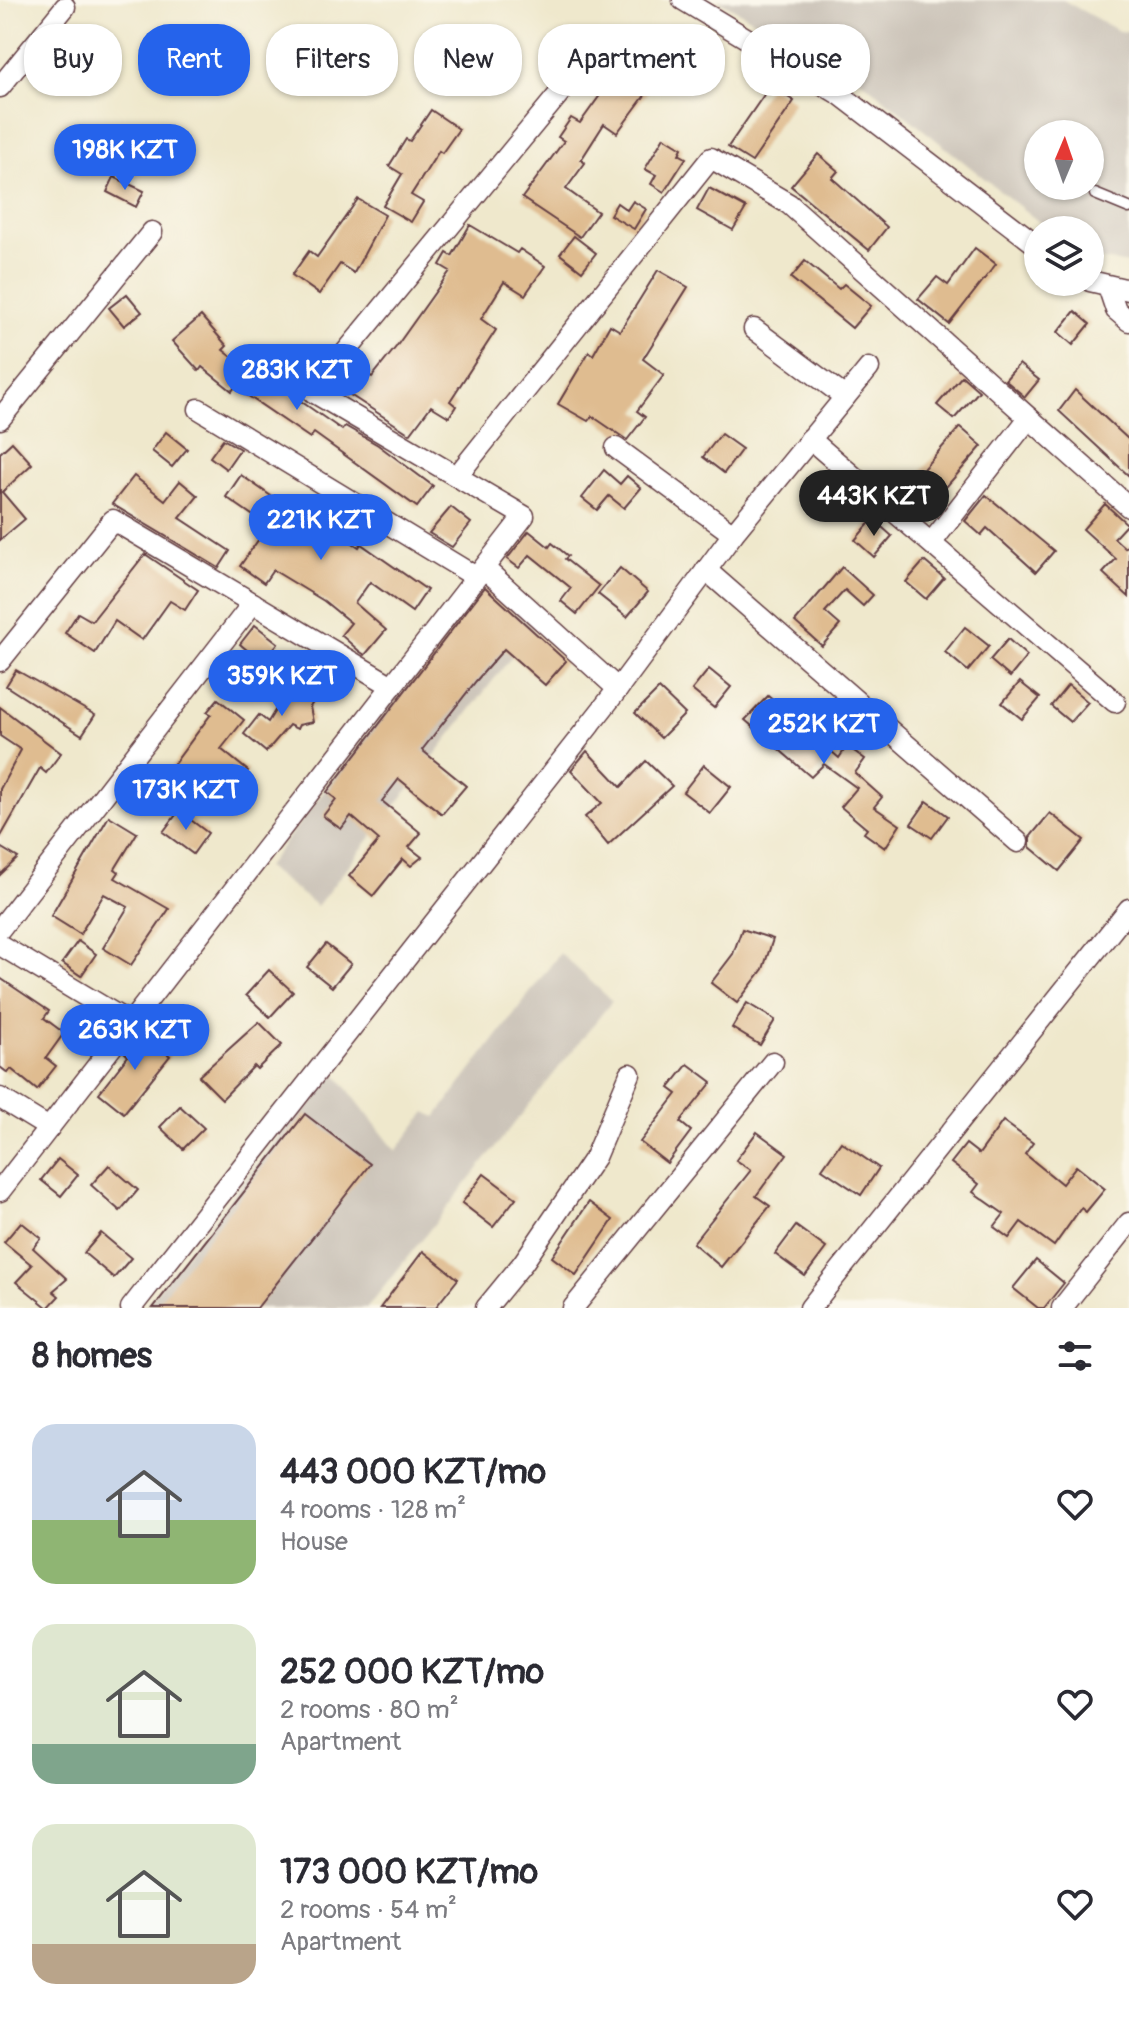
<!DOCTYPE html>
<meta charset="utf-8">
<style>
:root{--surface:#fff;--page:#f2f2f3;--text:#2b2b33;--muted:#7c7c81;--accent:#2563eb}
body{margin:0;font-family:Pangolin,sans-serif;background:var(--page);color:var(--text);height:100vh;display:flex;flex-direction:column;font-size:30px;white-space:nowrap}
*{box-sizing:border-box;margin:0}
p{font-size:26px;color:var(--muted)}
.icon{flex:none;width:44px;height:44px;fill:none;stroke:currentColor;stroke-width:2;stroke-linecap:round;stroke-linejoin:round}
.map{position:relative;height:1308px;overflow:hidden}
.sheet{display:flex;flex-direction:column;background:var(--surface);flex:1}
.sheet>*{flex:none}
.hud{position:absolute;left:24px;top:24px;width:1082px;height:72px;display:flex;gap:16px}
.needle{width:52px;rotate:2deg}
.fabs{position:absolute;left:1024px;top:120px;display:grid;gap:16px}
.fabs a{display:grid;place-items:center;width:80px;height:80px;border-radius:50%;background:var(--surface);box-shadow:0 2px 6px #0004;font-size:40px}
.price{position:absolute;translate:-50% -68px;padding:0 18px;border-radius:28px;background:var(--accent);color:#fff;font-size:26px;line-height:52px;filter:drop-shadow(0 2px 4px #0008)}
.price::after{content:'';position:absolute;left:50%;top:48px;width:24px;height:18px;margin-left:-12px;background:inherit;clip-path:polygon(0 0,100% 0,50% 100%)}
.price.selected{background:#222;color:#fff}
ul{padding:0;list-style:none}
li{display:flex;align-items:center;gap:24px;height:200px;padding:0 32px}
li span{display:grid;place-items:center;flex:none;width:224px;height:160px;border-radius:24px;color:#555}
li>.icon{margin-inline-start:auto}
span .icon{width:96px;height:96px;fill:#fffc;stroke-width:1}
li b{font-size:34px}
h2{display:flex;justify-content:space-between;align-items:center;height:96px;padding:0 32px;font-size:34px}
.chip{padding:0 28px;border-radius:32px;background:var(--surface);box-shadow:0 2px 6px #0004;font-size:28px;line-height:72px}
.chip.selected{background:var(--accent);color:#fff}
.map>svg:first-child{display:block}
.industrial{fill:#cbc3b8;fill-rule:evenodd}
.building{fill:#dfbc90}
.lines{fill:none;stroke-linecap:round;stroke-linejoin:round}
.service-casing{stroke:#633d43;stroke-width:13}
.minor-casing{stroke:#633d43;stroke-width:23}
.service{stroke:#fff;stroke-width:10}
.minor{stroke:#fff;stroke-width:20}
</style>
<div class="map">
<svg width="1129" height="1308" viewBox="0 0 1129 1308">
<rect width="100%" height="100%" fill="#fbf7ec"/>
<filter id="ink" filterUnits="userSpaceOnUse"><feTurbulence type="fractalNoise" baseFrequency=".0125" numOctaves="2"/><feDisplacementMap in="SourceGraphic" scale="16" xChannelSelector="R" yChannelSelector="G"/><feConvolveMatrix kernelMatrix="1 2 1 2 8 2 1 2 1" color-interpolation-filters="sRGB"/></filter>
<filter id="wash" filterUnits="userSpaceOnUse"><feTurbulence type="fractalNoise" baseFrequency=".006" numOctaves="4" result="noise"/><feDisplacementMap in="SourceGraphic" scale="32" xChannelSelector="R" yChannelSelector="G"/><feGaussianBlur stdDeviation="1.8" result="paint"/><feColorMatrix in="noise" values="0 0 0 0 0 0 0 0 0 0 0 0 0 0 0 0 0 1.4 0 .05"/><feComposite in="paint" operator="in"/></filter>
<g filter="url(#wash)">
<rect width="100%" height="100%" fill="#efe8cc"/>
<g class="industrial">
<path d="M718 0H1063L1119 31 1129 32V264L1090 258V230H1049L861 80ZM1038 134H1090V186H1038Z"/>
<polygon points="484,583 534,628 317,906 266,867"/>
<polygon points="560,953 612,1001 367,1308 144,1308 332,1069 396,1151 426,1112 436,1117"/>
</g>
<g id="blocks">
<g class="building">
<polygon points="680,37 706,54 693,72 667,56"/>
<polygon points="64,41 85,59 65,83 43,64"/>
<polygon points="499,52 510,63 483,90 472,80"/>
<polygon points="627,58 657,79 617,133 604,124 581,160 585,163 566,189 598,212 580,237 522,198 564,141 558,137 571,118 580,123"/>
<polygon points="770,86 794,101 752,162 728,147"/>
<polygon points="431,110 459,129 442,153 439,151 411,195 423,202 411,222 383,206 402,174 389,166 406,139 410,141"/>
<polygon points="664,137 682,148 679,154 686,158 664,192 651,184 656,175 645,169"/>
<polygon points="818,154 838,171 832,178 887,227 869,250 791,186"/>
<polygon points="114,177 144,191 136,207 107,192"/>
<polygon points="709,188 746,208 733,230 697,210"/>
<polygon points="358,199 385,215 354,273 340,264 319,294 292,275 309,251 317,257"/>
<polygon points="633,201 646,209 634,229 610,215 617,203 627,210"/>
<polygon points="470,225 517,253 520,249 545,266 525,295 504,282 481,319 496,330 450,401 456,406 449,417 431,406 410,434 344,391 358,368 372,377 396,347 450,271 440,265 447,253 452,256"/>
<polygon points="574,236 596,253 582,271 560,254"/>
<polygon points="975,248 996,264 949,324 918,299 937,277 948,285"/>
<polygon points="805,261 839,289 844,284 871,306 852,328 791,278"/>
<polygon points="658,270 688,287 643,359 664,375 637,411 645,417 627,440 592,416 588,421 558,404 589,352 593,355 610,325 620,331"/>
<polygon points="127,294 142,312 124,326 109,308"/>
<polygon points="1075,311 1090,324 1073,345 1058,332"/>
<polygon points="201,316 227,346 223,350 266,383 269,379 342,430 345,426 378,445 433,486 417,507 314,433 310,438 235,387 232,391 202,367 199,371 172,341"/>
<polygon points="1019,364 1039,380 1025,397 1005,380"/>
<polygon points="962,376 979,391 954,419 937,405"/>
<polygon points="1075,390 1129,440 1129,476 1059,411"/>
<polygon points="960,427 982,446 939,495 916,477"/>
<polygon points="166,432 187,449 172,467 152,451"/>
<polygon points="721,434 742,449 724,473 703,457"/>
<polygon points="223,439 240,449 226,469 210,457"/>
<polygon points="12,442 32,464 2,492 25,519 0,540 0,453"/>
<polygon points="604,470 620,484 627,476 641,488 624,508 609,496 597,510 582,498"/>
<polygon points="241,475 281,503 285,498 359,547 361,544 427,590 412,612 370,582 355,603 386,630 365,655 359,651 341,635 351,623 324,601 273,570 264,583 240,566 268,526 226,497"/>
<polygon points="134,476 165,500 180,481 198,496 180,518 230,551 219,568 112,504"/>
<polygon points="986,495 1054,551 1036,572 987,528 981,535 965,521"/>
<polygon points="1105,504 1127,524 1114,538 1125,548 1129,544 1129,597 1103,573 1116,559 1083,529"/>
<polygon points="451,507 471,523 452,547 429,533"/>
<polygon points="873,519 892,536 874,557 855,540"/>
<polygon points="529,531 549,547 552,543 568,556 565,559 599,586 577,614 561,601 571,588 530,555 519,568 507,559"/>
<polygon points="145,554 198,590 185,610 170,601 142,640 115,621 95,653 65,633 78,613 92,621"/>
<polygon points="924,561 944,578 926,599 906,582"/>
<polygon points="842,567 873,595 863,606 845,590 825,612 840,625 822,646 795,622"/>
<polygon points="620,568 648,592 627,617 598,594"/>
<polygon points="485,587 566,661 545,685 504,649 476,681 422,750 466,786 442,814 399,779 382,801 421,833 409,847 422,857 411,866 403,859 373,896 349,876 379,840 351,816 341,829 323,816 336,799 327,792"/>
<polygon points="255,625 278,643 262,663 240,644"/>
<polygon points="965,627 989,646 968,671 945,652"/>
<polygon points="1008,639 1027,656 1010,677 990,660"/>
<polygon points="709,669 731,687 714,708 692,690"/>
<polygon points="16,670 95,715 82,735 6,686"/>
<polygon points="1020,682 1040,698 1022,719 1002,703"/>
<polygon points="291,684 315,699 310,707 313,722 299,725 297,729 289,725 266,752 244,734 259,715 268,722"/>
<polygon points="1068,685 1088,702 1070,722 1051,706"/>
<polygon points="659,689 685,714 661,738 635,713"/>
<polygon points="768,696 839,758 847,746 865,759 855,773 882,797 874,807 900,825 885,848 864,833 867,829 841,807 857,788 824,764 811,777 745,720"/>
<polygon points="218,699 244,720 221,749 248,771 232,790 207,770 180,804 157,787 211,714 207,712"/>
<polygon points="0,707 61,753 46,773 40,768 0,838 0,789 21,750 0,736"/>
<polygon points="587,751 621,787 646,761 672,786 608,845 585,817 602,803 571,770"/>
<polygon points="704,765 731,787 710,813 683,792"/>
<polygon points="927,801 948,816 932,838 911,824"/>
<polygon points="179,811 208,833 193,854 163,832"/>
<polygon points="1050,813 1084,840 1059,871 1030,847 1030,837"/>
<polygon points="109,816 137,833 115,869 119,872 115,878 169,909 131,965 103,948 128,907 104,894 80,934 51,916"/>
<polygon points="0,847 18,858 0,875"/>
<polygon points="742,929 773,939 763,969 737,1003 711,983 733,954"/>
<polygon points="78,941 96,954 81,976 62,963"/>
<polygon points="326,944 351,964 332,987 307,967"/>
<polygon points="269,970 293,992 270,1017 246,995"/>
<polygon points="0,978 49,1011 44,1018 64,1033 46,1058 56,1066 37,1090 11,1069 8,1073 0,1067"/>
<polygon points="747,1003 775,1020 760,1045 732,1028"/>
<polygon points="259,1022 282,1045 257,1069 254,1066 222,1099 199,1076"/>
<polygon points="141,1031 170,1056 124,1113 99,1093 128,1056 124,1052"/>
<polygon points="688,1064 712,1082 680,1122 691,1131 667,1163 640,1142 677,1094 669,1088"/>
<polygon points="180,1106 204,1128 183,1149 160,1127"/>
<polygon points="305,1114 370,1164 335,1209 257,1308 153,1308"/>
<polygon points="1003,1121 1033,1143 1025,1154 1062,1184 1076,1166 1105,1189 1086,1212 1081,1208 1054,1246 1021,1222 1009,1238 994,1227 1004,1214 973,1192 979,1184 951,1163 966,1144 979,1154"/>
<polygon points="757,1132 787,1154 756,1196 770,1206 721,1267 693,1243 751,1170 736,1160"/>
<polygon points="841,1142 879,1168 861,1195 822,1169"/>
<polygon points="58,1159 78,1175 61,1196 41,1180"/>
<polygon points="109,1165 138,1190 120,1211 91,1185"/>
<polygon points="484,1174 516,1198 493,1227 462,1203"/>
<polygon points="589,1202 613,1220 576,1275 552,1257"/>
<polygon points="21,1222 41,1238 33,1248 67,1279 53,1291 59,1296 48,1308 16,1282 32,1265 4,1242"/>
<polygon points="796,1226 826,1248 805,1276 775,1254"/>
<polygon points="101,1233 131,1258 114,1278 84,1253"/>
<polygon points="423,1251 458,1279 435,1308 380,1308"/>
<polygon points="1036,1260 1064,1283 1044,1308 1038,1308 1013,1288"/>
</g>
</g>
</g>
<g filter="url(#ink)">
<use href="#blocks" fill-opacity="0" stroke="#633d43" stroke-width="2"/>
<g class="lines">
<g class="service-casing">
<polyline id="service" points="1095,194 1129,208"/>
</g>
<g class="minor-casing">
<g id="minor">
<polyline points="683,0 842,96 1038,246"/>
<polyline points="0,87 65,7"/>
<polyline points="1090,281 1129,290"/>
<polyline points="1108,286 1116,310 1129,321"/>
<polyline points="754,329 845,397"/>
<polyline points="199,409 476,577"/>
<polyline points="0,419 152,232"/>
<polyline points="810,439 1115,702"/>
<polyline points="616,448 733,534"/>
<polyline points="457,476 711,158 789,204 1129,507"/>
<polyline points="932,542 1029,418"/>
<polyline points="484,568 618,689"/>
<polyline points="706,570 1018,842"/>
<polyline points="0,661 113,520 392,686"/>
<polyline points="0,929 253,603"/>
<polyline points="0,945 130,1023"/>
<polyline points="0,1098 49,1128"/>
<polyline points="0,1191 524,516 313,392 586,61"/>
<polyline points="131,1308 618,689 733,534 869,368"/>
<polyline points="486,1308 523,1263 595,1157 630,1074"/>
<polyline points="573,1308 773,1062"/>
<polyline points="810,1308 1129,909"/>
<polyline points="1062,1308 1129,1223"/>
</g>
</g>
<use href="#service" class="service"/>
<use href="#minor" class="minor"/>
</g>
</g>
</svg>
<div class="fabs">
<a><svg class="needle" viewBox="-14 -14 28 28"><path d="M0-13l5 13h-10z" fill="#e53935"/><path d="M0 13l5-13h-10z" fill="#7c7c81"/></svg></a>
<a><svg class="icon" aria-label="layers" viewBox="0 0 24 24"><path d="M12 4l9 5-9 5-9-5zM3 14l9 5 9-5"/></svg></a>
</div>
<b class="price" style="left:125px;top:192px">198K KZT</b>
<b class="price" style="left:297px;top:412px">283K KZT</b>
<b class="price selected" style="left:874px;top:538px">443K KZT</b>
<b class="price" style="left:321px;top:562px">221K KZT</b>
<b class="price" style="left:282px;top:718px">359K KZT</b>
<b class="price" style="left:824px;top:766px">252K KZT</b>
<b class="price" style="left:186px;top:832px">173K KZT</b>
<b class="price" style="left:135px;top:1072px">263K KZT</b>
<div class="hud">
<a class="chip">Buy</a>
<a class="chip selected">Rent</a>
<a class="chip">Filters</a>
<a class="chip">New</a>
<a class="chip">Apartment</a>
<a class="chip">House</a>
</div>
</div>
<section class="sheet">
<h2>8 homes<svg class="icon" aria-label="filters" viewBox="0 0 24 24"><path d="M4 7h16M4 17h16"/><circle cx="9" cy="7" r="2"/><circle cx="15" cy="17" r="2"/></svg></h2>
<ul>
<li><span style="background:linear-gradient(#c9d6e8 60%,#8fb573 0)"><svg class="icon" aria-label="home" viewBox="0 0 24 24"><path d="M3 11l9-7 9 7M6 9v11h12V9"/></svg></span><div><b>443 000 KZT/mo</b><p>4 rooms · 128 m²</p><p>House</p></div><svg class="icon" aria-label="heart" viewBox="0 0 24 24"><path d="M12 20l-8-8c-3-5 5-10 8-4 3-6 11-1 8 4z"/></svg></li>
<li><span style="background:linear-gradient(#dfe7d0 75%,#7fa58c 0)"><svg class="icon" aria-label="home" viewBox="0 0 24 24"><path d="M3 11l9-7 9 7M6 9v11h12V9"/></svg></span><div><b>252 000 KZT/mo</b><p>2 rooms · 80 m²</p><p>Apartment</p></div><svg class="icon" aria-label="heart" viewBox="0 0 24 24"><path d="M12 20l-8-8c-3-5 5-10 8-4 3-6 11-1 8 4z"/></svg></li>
<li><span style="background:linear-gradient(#dfe7d0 75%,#b9a48a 0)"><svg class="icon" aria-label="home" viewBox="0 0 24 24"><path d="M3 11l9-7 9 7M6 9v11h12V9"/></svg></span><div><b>173 000 KZT/mo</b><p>2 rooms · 54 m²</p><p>Apartment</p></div><svg class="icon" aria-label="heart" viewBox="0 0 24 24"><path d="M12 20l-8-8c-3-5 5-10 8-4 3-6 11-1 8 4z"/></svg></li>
</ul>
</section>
